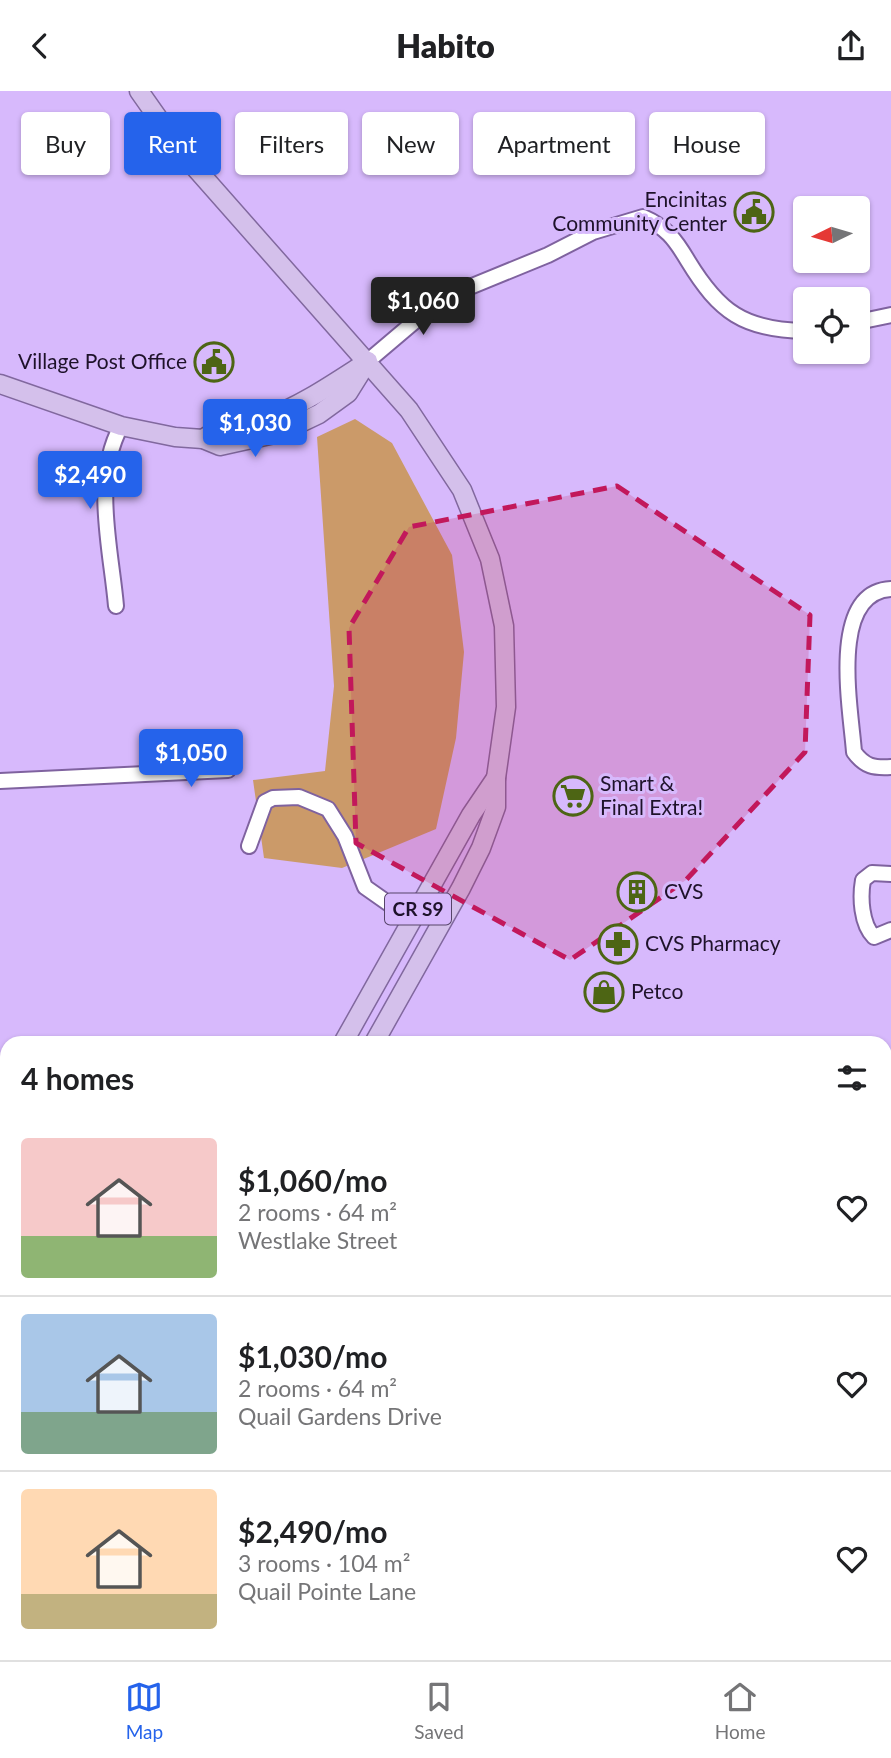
<!DOCTYPE html>
<meta charset="utf-8">
<style>
:root{--surface:#fff;--page:#f2f2f2;--text:#202124;--muted:#757577;--line:#e0e0e0;--accent:#2563eb}
body{margin:0;font-family:Lato,sans-serif;background:var(--page);color:var(--text);height:100vh;display:flex;flex-direction:column;font-size:26px;white-space:nowrap}
*{box-sizing:border-box;margin:0}
p{font-size:23px;color:var(--muted)}
.icon{flex:none;width:38px;height:38px;fill:none;stroke:currentColor;stroke-width:2;stroke-linecap:round;stroke-linejoin:round}
.map{position:relative;flex:1;overflow:hidden}
.drawer{position:absolute;left:0px;top:945px;width:892px;height:625px;display:flex;flex-direction:column;background:var(--surface);border-radius:21px 21px 0 0;box-shadow:0 2px 5px #0004}
.drawer>*{flex:none}
.hud{position:absolute;left:21px;top:21px;width:850px;height:63px;display:flex;gap:14px}
.needle{width:46px;rotate:265deg}
.fabs{position:absolute;left:793px;top:105px;display:grid;gap:14px}
.fabs a{display:grid;place-items:center;width:77px;height:77px;border-radius:7px;background:var(--surface);box-shadow:0 2px 5px #0004;font-size:35px}
.price{position:absolute;translate:-50% -60px;padding:0 16px;border-radius:7px;background:var(--accent);color:#fff;font-size:23px;line-height:46px;filter:drop-shadow(0 2px 4px #0008)}
.price::after{content:'';position:absolute;left:50%;top:42px;width:21px;height:16px;margin-left:-10px;background:inherit;clip-path:polygon(0 0,100% 0,50% 100%)}
.price.selected{background:#222;color:#fff}
ul{padding:0;list-style:none}
li{display:flex;align-items:center;gap:21px;height:175px;padding:0 21px}
li+li{border-top:2px solid var(--line)}
li span{display:grid;place-items:center;flex:none;width:196px;height:140px;border-radius:7px;color:#555}
li>.icon{margin-inline-start:auto}
span .icon{width:84px;height:84px;fill:#fffc;stroke-width:1}
li b{font-size:30px}
h2{display:flex;justify-content:space-between;align-items:center;height:84px;padding:0 21px;font-size:30px}
.chip{padding:0 24px;border-radius:7px;background:var(--surface);box-shadow:0 2px 5px #0004;font-size:24px;line-height:63px}
.chip.selected{background:var(--accent);color:#fff}
header{display:flex;justify-content:space-between;align-items:center;height:91px;padding:0 21px;background:var(--surface);font-size:32px;font-weight:800}
.dock{display:flex;justify-content:space-around;align-items:center;height:98px;border-top:2px solid var(--line);background:var(--surface);font-size:19px;color:var(--muted)}
.dock a{display:grid;justify-items:center;gap:4px}
.dock .selected{color:var(--accent)}
.map>svg:first-child{display:block}
.grass{fill:#cb9a69}
.forest{fill:url(#forest-firs)}
.lines{fill:none;stroke-linecap:round;stroke-linejoin:round}
.minor-casing{stroke:#7f629f;stroke-width:18}
.major-casing{stroke:#81689e;stroke-width:21}
.highway-casing{stroke:#81689e;stroke-width:24}
.minor{stroke:#fff;stroke-width:14}
.major{stroke:#d4c0eb;stroke-width:18}
.highway{stroke:#b796dd;stroke-width:21}
.marked{fill:#c2185b;fill-opacity:0.2;stroke:#c2185b;stroke-width:5;stroke-dasharray:14 9;stroke-linejoin:round}
.labels{text-anchor:middle;stroke-width:6;stroke-linejoin:round;paint-order:stroke}
.shield{fill:#d7b9fc;stroke:#564469;stroke-width:2}
.shield-label{font-size:19px;font-weight:bold;fill:#1e122a}
.poi-label{font-size:21px;fill:#1e122a;stroke:#d7b9fc;text-anchor:start}
</style>
<header><svg class="icon" aria-label="back" viewBox="0 0 24 24"><path d="M15 5l-7 7 7 7"/></svg>Habito<svg class="icon" aria-label="share" viewBox="0 0 24 24"><path d="M12 15V3M7 8l5-5 5 5M5 13v7h14v-7"/></svg></header>
<div class="map">
<svg width="891" height="1569" viewBox="0 0 891 1569">
<defs>
<pattern id="forest-firs" width="22" height="20" patternUnits="userSpaceOnUse" patternTransform="scale(1.75)"><rect width="22" height="20" fill="#cb9a69"/><path d="M5 1l3.5 6h-7zM16 11l3.5 6h-7z" fill="#a47c57"/></pattern>
</defs>
<rect width="100%" height="100%" fill="#d7b9fc"/>
<g class="grass">
<polygon points="355,328 392,352 452,464 464,561 456,647 436,738 342,777 264,767 253,689 325,680 334,595 317,346"/>
<polygon points="7,1493 7,1563 502,1563 493,1569 0,1569 0,1499"/>
</g>
<g class="forest">
<polygon points="886,1063 891,1063 891,1258 886,1260"/>
<polygon points="502,1563 623,1563 617,1569 493,1569"/>
</g>
<g class="lines">
<g class="minor-casing">
<g id="minor">
<polyline points="858,231 891,224"/>
<path d="M368 270 427 220 460 200 548 164 593 141 643 126C666 136 675 148 688 170 719 221 744 239 805 240"/>
<path d="M891 498C828 501 851 619 854 661 865 676 874 677 891 676"/>
<path d="M116 515C111 457 92 389 121 335"/>
<polyline points="0,690 228,679"/>
<polyline points="249,755 265,711 273,707 299,706 328,718 345,745 365,796 412,829"/>
<path d="M891 783 872 782 863 789C860 806 861 833 874 846L891 839"/>
<polyline points="886,1009 891,1011"/>
<polyline points="0,1298 7,1298"/>
<polyline points="0,1358 7,1359"/>
<polyline points="0,1433 7,1429"/>
<polyline points="886,1438 891,1438"/>
<polyline points="682,1563 683,1569"/>
</g>
</g>
<g class="major-casing">
<g id="major">
<polyline points="139,0 184,64 409,319 462,399 490,468 504,535 506,616 496,687 496,716 481,757 461,797 374,952"/>
<polyline points="0,293 121,335 175,346 203,348 220,355 279,342 319,323 348,302 368,270"/>
<path d="M203 348C222 334 244 335 265 328 300 315 331 294 362 274"/>
<polyline points="343,952 471,724 496,687"/>
<polyline points="297,1563 297,1569"/>
</g>
</g>
<g class="highway-casing">
<g id="highway">
<polyline points="886,1285 891,1283"/>
<polyline points="886,1304 891,1302"/>
<polyline points="886,1326 891,1324"/>
<polyline points="886,1352 891,1349"/>
<polyline points="0,1565 7,1561"/>
<polyline points="75,1569 94,1563"/>
<polyline points="129,1569 147,1563"/>
<polyline points="198,1569 215,1563"/>
<polyline points="238,1569 255,1563"/>
<polyline points="457,1569 465,1563"/>
</g>
</g>
<use href="#minor" class="minor"/>
<use href="#major" class="major"/>
<use href="#highway" class="highway"/>
</g>
<path class="marked" d="M617 395 810 524 805 661 686 789 570 869 356 752 349 537 409 436Z"/>
<defs>
<g id="civic-ring" transform="scale(2.0125)"><circle r="9.5" fill="#d7b9fc" stroke="#4d6514" stroke-width="1.5"/><path d="M-.6-6.5H3V-4.5H.6V-3L4-1V1h2V6H-6V1h2V-1L-.6-3ZM-1.2 2.5V6h2.4V2.5Z" fill="#4d6514"/></g>
<g id="supermarket-ring" transform="scale(2.0125)"><circle r="9.5" fill="#d7b9fc" stroke="#4d6514" stroke-width="1.5"/><path d="M-6-5.5h2.5l.6 2H6L4.5 2H-2.5L-4.4-4H-6ZM-1.5 3.2a1.3 1.3 0 1 0 .1 0ZM3 3.2a1.3 1.3 0 1 0 .1 0Z" fill="#4d6514"/></g>
<g id="building-ring" transform="scale(2.0125)"><circle r="9.5" fill="#d7b9fc" stroke="#4d6514" stroke-width="1.5"/><path d="M-4-6H4V6H1V3H-1V6H-4ZM-2.5-4.3h1.7v1.8h-1.7ZM.8-4.3h1.7v1.8H.8ZM-2.5-1h1.7V.8h-1.7ZM.8-1h1.7V.8H.8Z" fill="#4d6514"/></g>
<g id="pharmacy-ring" transform="scale(2.0125)"><circle r="9.5" fill="#d7b9fc" stroke="#4d6514" stroke-width="1.5"/><path d="M-2-6h4v4h4v4h-4v4h-4v-4h-4v-4h4Z" fill="#4d6514"/></g>
<g id="shop-ring" transform="scale(2.0125)"><circle r="9.5" fill="#d7b9fc" stroke="#4d6514" stroke-width="1.5"/><path d="M-5-2.5h2.3a2.7 3.5 0 0 1 5.4 0H5L5.5 6h-11ZM-1.5-2.5h3a1.5 2.3 0 0 0-3 0Z" fill="#4d6514"/></g>
</defs>
<g fill-rule="evenodd">
<use href="#civic-ring" x="754" y="121"/>
<use href="#civic-ring" x="214" y="271"/>
<use href="#supermarket-ring" x="573" y="705"/>
<use href="#building-ring" x="637" y="801"/>
<use href="#pharmacy-ring" x="618" y="853"/>
<use href="#shop-ring" x="604" y="901"/>
</g>
<g class="labels">
<rect class="shield" x="385" y="802.5" width="66" height="31" rx="5"/>
<g class="shield-label">
<text x="418" y="825">CR S9</text>
</g>
<g class="poi-label">
<text x="727" y="116" text-anchor="end">Encinitas<tspan x="727" dy="24">Community Center</tspan></text>
<text x="187" y="278" text-anchor="end">Village Post Office</text>
<text x="600" y="700">Smart &amp;<tspan x="600" dy="24">Final Extra!</tspan></text>
<text x="664" y="808">CVS</text>
<text x="645" y="860">CVS Pharmacy</text>
<text x="631" y="908">Petco</text>
</g>
</g>
</svg>
<div class="fabs">
<a><svg class="needle" viewBox="-14 -14 28 28"><path d="M0-13l5 13h-10z" fill="#e53935"/><path d="M0 13l5-13h-10z" fill="#757577"/></svg></a>
<a><svg class="icon" aria-label="locate" viewBox="0 0 24 24"><circle cx="12" cy="12" r="6"/><path d="M12 2v4M12 18v4M2 12h4M18 12h4"/></svg></a>
</div>
<b class="price selected" style="left:423px;top:246px">$1,060</b>
<b class="price" style="left:255px;top:368px">$1,030</b>
<b class="price" style="left:90px;top:420px">$2,490</b>
<b class="price" style="left:191px;top:698px">$1,050</b>
<div class="hud">
<a class="chip">Buy</a>
<a class="chip selected">Rent</a>
<a class="chip">Filters</a>
<a class="chip">New</a>
<a class="chip">Apartment</a>
<a class="chip">House</a>
</div>
<section class="drawer">
<h2>4 homes<svg class="icon" aria-label="filters" viewBox="0 0 24 24"><path d="M4 7h16M4 17h16"/><circle cx="9" cy="7" r="2"/><circle cx="15" cy="17" r="2"/></svg></h2>
<ul>
<li><span style="background:linear-gradient(#f6c9c9 70%,#8fb573 0)"><svg class="icon" aria-label="home" viewBox="0 0 24 24"><path d="M3 11l9-7 9 7M6 9v11h12V9"/></svg></span><div><b>$1,060/mo</b><p>2 rooms · 64 m²</p><p>Westlake Street</p></div><svg class="icon" aria-label="heart" viewBox="0 0 24 24"><path d="M12 20l-8-8c-3-5 5-10 8-4 3-6 11-1 8 4z"/></svg></li>
<li><span style="background:linear-gradient(#a9c7e8 70%,#7fa58c 0)"><svg class="icon" aria-label="home" viewBox="0 0 24 24"><path d="M3 11l9-7 9 7M6 9v11h12V9"/></svg></span><div><b>$1,030/mo</b><p>2 rooms · 64 m²</p><p>Quail Gardens Drive</p></div><svg class="icon" aria-label="heart" viewBox="0 0 24 24"><path d="M12 20l-8-8c-3-5 5-10 8-4 3-6 11-1 8 4z"/></svg></li>
<li><span style="background:linear-gradient(#ffd9b3 75%,#c2b280 0)"><svg class="icon" aria-label="home" viewBox="0 0 24 24"><path d="M3 11l9-7 9 7M6 9v11h12V9"/></svg></span><div><b>$2,490/mo</b><p>3 rooms · 104 m²</p><p>Quail Pointe Lane</p></div><svg class="icon" aria-label="heart" viewBox="0 0 24 24"><path d="M12 20l-8-8c-3-5 5-10 8-4 3-6 11-1 8 4z"/></svg></li>
</ul>
</section>
</div>
<nav class="dock">
<a class="selected"><svg class="icon" aria-label="map" viewBox="0 0 24 24"><path d="M3 6l6-2 6 2 6-2v14l-6 2-6-2-6 2zM9 4v14M15 6v14"/></svg>Map</a>
<a><svg class="icon" aria-label="saved" viewBox="0 0 24 24"><path d="M7 4h10v16l-5-4-5 4z"/></svg>Saved</a>
<a><svg class="icon" aria-label="home" viewBox="0 0 24 24"><path d="M3 11l9-7 9 7M6 9v11h12V9"/></svg>Home</a>
</nav>
